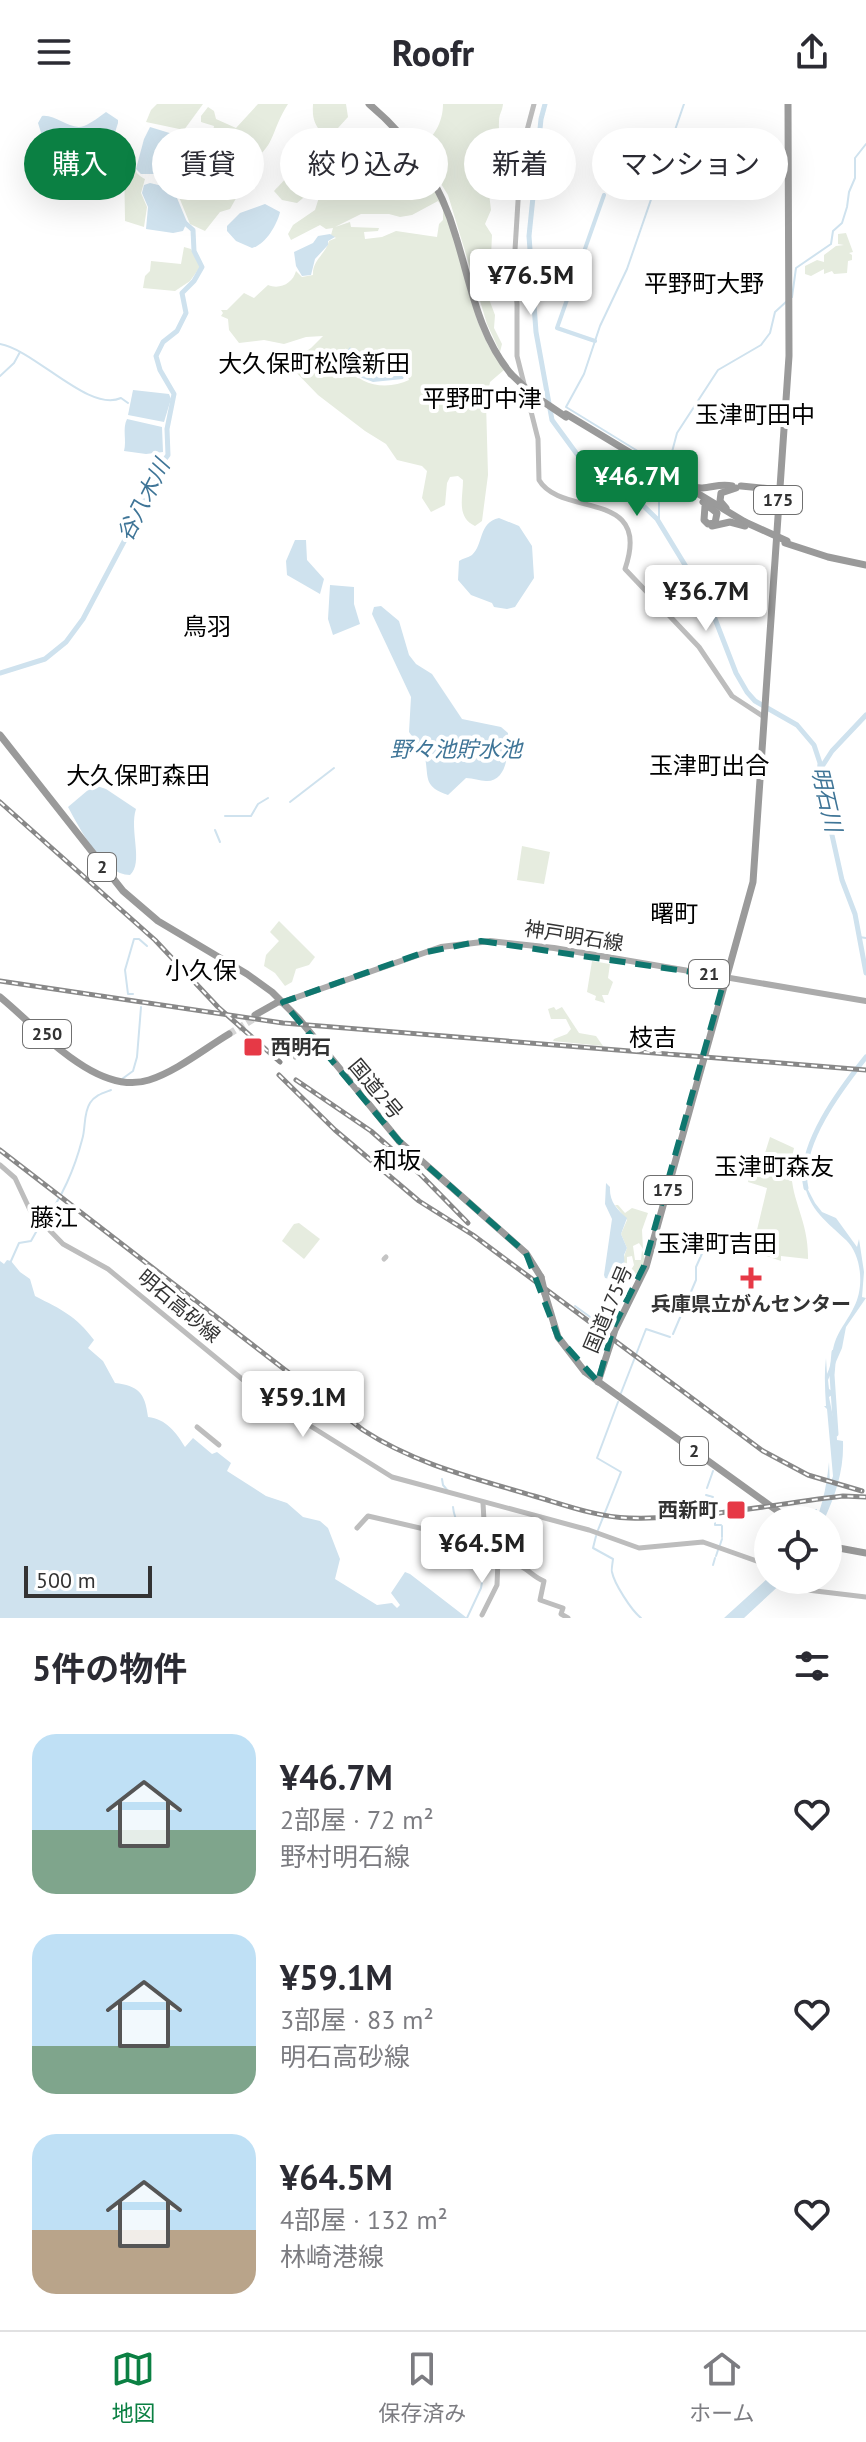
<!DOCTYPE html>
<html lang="ja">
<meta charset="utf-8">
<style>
:root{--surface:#fff;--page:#f7f7f7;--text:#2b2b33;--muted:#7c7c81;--line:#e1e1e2;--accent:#0b8043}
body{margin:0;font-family:"PT Sans","Noto Sans JP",sans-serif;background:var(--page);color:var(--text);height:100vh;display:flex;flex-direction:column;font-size:30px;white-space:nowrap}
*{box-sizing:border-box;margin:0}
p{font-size:26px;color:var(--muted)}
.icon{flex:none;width:44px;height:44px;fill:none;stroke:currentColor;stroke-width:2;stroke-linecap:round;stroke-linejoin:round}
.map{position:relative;height:1514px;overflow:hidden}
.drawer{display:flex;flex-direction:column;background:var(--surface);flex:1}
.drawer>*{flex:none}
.hud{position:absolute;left:24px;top:24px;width:818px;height:72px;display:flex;gap:16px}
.tools{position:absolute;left:754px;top:1402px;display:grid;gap:16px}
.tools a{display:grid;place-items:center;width:88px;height:88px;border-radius:50%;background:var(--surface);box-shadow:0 8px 32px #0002;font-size:40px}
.scale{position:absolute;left:24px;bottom:20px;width:128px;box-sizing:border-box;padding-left:8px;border:4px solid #333;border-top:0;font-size:22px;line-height:28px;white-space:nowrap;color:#333;-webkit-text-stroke:6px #fff;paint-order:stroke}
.price{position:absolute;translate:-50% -68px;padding:0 18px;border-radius:8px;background:#fff;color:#222;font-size:26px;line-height:52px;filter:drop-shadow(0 2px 4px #0008)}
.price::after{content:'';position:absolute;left:50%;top:48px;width:24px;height:18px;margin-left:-12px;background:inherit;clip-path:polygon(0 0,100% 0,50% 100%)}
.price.on{background:var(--accent);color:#fff}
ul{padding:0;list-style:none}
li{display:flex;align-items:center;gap:24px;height:200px;padding:0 32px}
li span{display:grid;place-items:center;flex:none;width:224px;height:160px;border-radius:24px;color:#555}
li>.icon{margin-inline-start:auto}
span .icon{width:96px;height:96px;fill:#fffc;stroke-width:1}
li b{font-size:34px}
h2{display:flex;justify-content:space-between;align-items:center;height:96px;padding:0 32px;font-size:34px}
.tag{padding:0 28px;border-radius:36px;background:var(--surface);box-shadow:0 8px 32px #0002;font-size:28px;line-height:72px}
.tag.on{background:var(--accent);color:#fff}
header{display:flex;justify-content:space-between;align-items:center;height:104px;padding:0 32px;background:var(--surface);font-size:36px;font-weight:800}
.menu{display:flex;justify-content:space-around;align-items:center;height:112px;border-top:2px solid var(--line);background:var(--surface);font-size:22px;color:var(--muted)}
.menu a{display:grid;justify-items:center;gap:4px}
.menu .on{color:var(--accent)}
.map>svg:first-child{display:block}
.green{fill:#e6ecdf;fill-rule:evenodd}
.water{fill:#cfe2ee}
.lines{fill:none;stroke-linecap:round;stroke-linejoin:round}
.stream{stroke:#cfe2ee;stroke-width:2}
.canal{stroke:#cfe2ee;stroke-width:4}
.river{stroke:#cfe2ee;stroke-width:5}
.taxiway{stroke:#c4c4c4;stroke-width:5}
.highway-tunnel{stroke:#d6d6d6;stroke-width:7;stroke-dasharray:7 3.5;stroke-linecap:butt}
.secondary{stroke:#bdbdbd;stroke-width:5}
.primary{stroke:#ababab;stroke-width:6}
.highway{stroke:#9a9a9a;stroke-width:7}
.rail-casing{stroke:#888;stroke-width:5}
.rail{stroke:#fff;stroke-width:2;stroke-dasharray:6;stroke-linecap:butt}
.highway-bridge{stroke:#9a9a9a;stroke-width:7}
.marked{fill:none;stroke:#0f766e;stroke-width:6;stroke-dasharray:16 10;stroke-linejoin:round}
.poi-dot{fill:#e63946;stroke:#fff;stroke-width:3}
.labels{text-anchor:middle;stroke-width:8;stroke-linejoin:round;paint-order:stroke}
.shield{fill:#fff;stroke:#707070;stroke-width:2}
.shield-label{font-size:18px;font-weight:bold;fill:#333}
.street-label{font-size:20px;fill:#333;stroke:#fff}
.poi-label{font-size:20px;font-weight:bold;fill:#333;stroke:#fff;text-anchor:start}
.water-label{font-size:22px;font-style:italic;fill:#3f7597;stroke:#fff}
.quarter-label{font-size:24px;fill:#000;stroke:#fff}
</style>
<header><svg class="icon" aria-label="menu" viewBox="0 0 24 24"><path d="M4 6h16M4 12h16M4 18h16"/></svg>Roofr<svg class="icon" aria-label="share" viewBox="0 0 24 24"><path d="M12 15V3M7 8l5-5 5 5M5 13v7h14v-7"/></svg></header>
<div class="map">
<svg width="866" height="1514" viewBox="0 0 866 1514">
<rect width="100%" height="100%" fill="#fff"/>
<g class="green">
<polygon points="157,0 203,0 184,26 146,18 151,6"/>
<path d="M258 0H288C268 31 278 46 238 64L239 89 230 105 220 108 205 127 190 120 179 93 182 87 177 75 184 68 188 50 192 55 202 57 210 42 214 22 201 18V12L208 3 214 7 216 15 236 24Z"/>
<path d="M313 0H346L348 13 338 24 340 33H327C315 23 312 16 313 0Z"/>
<path d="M443 0H503C502 9 499 9 499 18 497 45 517 57 498 84L488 81 491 106 485 120 492 131 489 195 495 211 494 224 502 240 500 248 487 220 448 91 418 43C434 35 443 18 443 0Z"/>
<path d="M411 46 439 90 454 128 477 216 488 241 504 266 490 278 486 298 488 371 482 417 475 422C456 413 463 394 463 376L458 372 450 373 447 379 445 401 431 408 422 394 427 367 422 362 397 356 386 340 365 327 318 291 290 262 289 259 311 244 323 232 306 233 284 240 264 236 239 239 229 226 228 215 221 212 223 209 221 206H227L244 189 254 194 268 181C280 186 293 179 296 167L302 173 313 171C312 156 326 150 329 137L336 134 331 131 333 124 326 125 320 121 291 136 288 130 293 121 315 106 322 84 345 72 384 61ZM438 97 443 105V116L439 120 437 133 396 127 382 133 365 135 364 128 378 127 379 124 351 123 350 118 335 123 361 110H389L400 113 412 111ZM353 249 378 254H401L409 276C389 286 358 283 348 261Z"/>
<path d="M135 52C133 64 134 69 145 75L141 89 147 103 144 123 125 117 124 54Z"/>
<polygon points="292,68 298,69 309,89 297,99 282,96 274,87"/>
<polygon points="846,129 853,148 849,149 852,151 852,156 848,157 847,169 834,170 832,167 824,170 824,165 811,172 805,170 805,162 817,156 824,158 824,151 836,142 844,141 838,140 838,130"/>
<polygon points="184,143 191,145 200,163 190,177 175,187 143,184 145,172 150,167 151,157 181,160"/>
<polygon points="522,742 550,748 544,780 517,776"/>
<polygon points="279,817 315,853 309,861 296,865 292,878 285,882 275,869 264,862 266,851 279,837 270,828"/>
<polygon points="592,857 610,860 608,874 613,878 608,891 602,891 605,899 595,896 596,892 587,888"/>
<polygon points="554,903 556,906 562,903 579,929 596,932 603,942 553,937 554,935 567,930 571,925 566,915 551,915 548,905"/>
<path d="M770 1033 794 1044C783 1090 809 1109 808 1155L781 1152V1157L752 1147 767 1084 748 1078 754 1057 765 1049Z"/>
<path d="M615 1101H618L625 1109 632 1104 648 1109 642 1126 643 1145 639 1139 633 1142 635 1156H641L642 1146 645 1155 640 1169 628 1171 634 1161 632 1152 627 1153V1167L625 1169C621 1161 624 1152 627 1144L621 1130 627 1116Z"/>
<polygon points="299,1119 320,1135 304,1155 282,1137 294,1120"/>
</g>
<g class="water">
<path d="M106 8 118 16V19L106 57 105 75 64 76 52 72 55 51 43 35 38 19 42 12C56 10 70 27 84 22 92 19 100 12 106 8Z"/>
<polygon points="150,23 176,31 175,43 184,50 181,66 176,73 160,70 141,70 136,65 144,35"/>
<polygon points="150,79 179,86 177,94 187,118 183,127 173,129 146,125 148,103 142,89 144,81"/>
<path d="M265 100 280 108C277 121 265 141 252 144L236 137 227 127V122L240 109Z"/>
<polygon points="330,130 335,133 328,137 328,141 315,155 311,171 302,172 296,162 294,148 313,139 318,132"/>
<path d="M350 243C357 251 369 265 381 262 386 261 390 257 395 256L396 266 405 271 403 275 373 278 339 265 340 256Z"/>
<polygon points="133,286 169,290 171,295 164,318 128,311"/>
<path d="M127 315 162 323 163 348 146 350 124 347C127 336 122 325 127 315Z"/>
<path d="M499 414 519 422 532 442 534 474 515 503 507 505 494 503 492 499 471 491 458 476 459 457C463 454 468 454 472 451 484 440 478 419 499 414Z"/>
<polygon points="295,436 306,436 307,456 324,475 320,490 287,471 286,457"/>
<polygon points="330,481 354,483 354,500 360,520 333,531 328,515"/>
<path d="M381 502 399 517 409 551 416 560 432 570 462 615 501 623 508 629C509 645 508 678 486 677 480 677 473 674 466 674L448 691C421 682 430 672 424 649 421 642 414 635 409 628L411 593 372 510 374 503Z"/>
<path d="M94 681 106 685 136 705C129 726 144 759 130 771 103 771 79 723 68 703Z"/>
<path d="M804 1078 815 1099 822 1108 836 1114 857 1143 859 1135 864 1168 862 1193 866 1194 846 1223 842 1244 828 1276 829 1285 835 1289 829 1293 833 1313 835 1304 837 1336 843 1337C844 1366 836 1390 824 1416H809L815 1405H817V1414C824 1395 827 1378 829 1358L830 1381 833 1372 827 1305 824 1302H826C825 1286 824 1270 826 1254L827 1270C833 1258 831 1247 836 1235 841 1223 849 1214 854 1203 865 1182 861 1150 846 1136 827 1118 809 1106 804 1078Z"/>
<path d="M606 1079 610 1083C609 1097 617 1106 627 1114L621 1130 627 1144 624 1151 625 1170 615 1176 605 1174 604 1171 612 1115 605 1100Z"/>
<path d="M7 1156 11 1157 20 1168 30 1175 35 1192C62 1206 75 1211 94 1236L88 1244 103 1257 115 1279C138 1282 145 1288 148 1313 166 1315 176 1328 185 1343L193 1334 212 1350 217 1348 231 1359 227 1367 266 1392 287 1399 303 1413 320 1417 328 1424 340 1455 335 1475 377 1501 392 1499 397 1504 400 1501 391 1489 405 1468 410 1470 467 1514H0V1157L4 1160Z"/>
<polygon points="768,1474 768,1476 785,1476 744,1514 724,1514"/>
</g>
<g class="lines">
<g class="stream">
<polyline points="792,193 796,164 831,140 833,127 842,119 847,103 849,88 855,74 855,54 866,40"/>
<path d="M0 240C35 246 89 309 121 294L128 299"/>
<polyline points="0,272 14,259 20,248"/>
<polyline points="667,365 566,303 584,270 600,222 627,165 684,0"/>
<polyline points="667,367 677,329 718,266 761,241 770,229 775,208 787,197"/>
<polyline points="659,418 659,386 664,372"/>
<polyline points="290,698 334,664"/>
<polyline points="225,712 251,712 258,700 268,694"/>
<polyline points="215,726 220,738"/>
<polyline points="859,833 866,834"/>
<polyline points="133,890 128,890 125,866 134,835 139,835 147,842"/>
<polyline points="122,975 133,967 137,953 141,903"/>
<path d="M44 1116C62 1095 75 1063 82 1036 86 1024 83 1010 90 999 95 991 103 989 111 986"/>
<polyline points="11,1157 19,1139 31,1137 40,1121"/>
<polyline points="575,1202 608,1226"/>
<polyline points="613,1208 618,1210"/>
<polyline points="604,1221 607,1207 610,1207"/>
<polyline points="673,1230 696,1176 696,1163 709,1134"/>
<polyline points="621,1289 646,1225 670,1233"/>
<polyline points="442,1375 443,1381 448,1387"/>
<polyline points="707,1384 713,1367"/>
<polyline points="706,1391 713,1393"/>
<path d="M453 1403C455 1424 471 1436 489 1445L488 1449"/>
<polyline points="715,1413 715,1421 721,1421"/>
<polyline points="722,1422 722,1433"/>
<polyline points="598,1426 621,1368 597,1354 618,1298"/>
<path d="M596 1432 593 1444 613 1455C613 1456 611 1467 612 1468 614 1479 631 1506 641 1514"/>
<polyline points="720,1441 722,1435"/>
<polyline points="716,1452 718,1446"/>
<polyline points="713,1461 715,1454"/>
<polyline points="467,1514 481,1484 486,1455"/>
</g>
<polyline class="canal" points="595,237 557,224 604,91"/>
<g class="river">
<polyline points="545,0 541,15 529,132 536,228 552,316 582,357 600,371 628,387 657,415 710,502 736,569 747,588 755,597 797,621 814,641 820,659 819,675 825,686 832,731 842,776 855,810 866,869"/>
<polyline points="0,569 45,555 66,538 83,515 128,430 157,366 168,351 167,325 174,290 160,266 156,252 163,238 177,227 186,209 182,189 194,177 202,163 194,147 193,126 184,118"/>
<polyline points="821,664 832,647 866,611"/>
<path d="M806 1084C796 1043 842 983 866 953"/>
<polyline points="834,1248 832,1271 836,1330"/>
</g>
<polyline class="taxiway" points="384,1155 386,1153"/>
<polyline class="highway-tunnel" points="229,930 260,911"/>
<g class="secondary">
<path d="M534 0 521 49 514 162 517 200V252L538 335 539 376C561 414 653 384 625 465L699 543 732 592 764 613"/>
<polyline points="295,953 314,934"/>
<polyline points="0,1061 15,1074 30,1106 63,1140 108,1165 264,1293 392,1373 589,1426 639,1444 703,1438 768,1461"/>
<polyline points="197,1323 219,1341"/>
<polyline points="483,1399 486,1452"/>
<path d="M357 1424 368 1412 433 1427C446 1445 501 1453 522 1463 530 1467 535 1474 544 1477L540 1496 563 1504 561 1510 568 1514"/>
<polyline points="789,1476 799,1485 866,1493"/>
<polyline points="482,1511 497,1481 498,1456"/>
</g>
<polyline class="primary" points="283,898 441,843 490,837 554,844 866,897"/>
<g class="highway">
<path d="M369 0C411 35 441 80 456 133 471 181 478 230 511 270"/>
<polyline points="566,310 745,418"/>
<path d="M691 382C706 388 717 378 732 382"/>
<polyline points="703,398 717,409 715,419 708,420 704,416 705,402"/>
<polyline points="779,399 784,404 789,401 788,393 782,388"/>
<polyline points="726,404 720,397 721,389 736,384"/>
<polyline points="712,422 730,418 745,422"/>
<polyline points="785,439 828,453 866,461"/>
<polyline points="0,631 123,787 158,817 247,870 272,888 299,915 399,1037 526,1149 541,1173"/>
<path d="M0 893C38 924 97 993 149 976 177 967 204 945 229 930"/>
<polyline points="255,911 278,898 283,898"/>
<polyline points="545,1190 558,1233 585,1268 790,1416"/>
<polyline points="598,1278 615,1226 646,1163 753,778 789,252 788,0"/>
<polyline points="828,1442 866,1449"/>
</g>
<g class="rail-casing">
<g id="rail">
<polyline points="0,698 155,836 218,903 280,958"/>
<polyline points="0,877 283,919 866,966"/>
<polyline points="279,971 335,1026 419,1097 473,1131 763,1347 808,1371 862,1387"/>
<polyline points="296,976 371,1027 420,1070 468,1119"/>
<path d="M0 1046 363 1326C415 1360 474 1374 534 1392 565 1401 597 1413 629 1414 700 1416 773 1400 843 1392L866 1393"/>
</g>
</g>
<use href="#rail" class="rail"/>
<g class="highway-bridge">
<polyline points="511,270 532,290 566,313"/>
<polyline points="741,382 782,386"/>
<polyline points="745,418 787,437"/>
<polyline points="541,1173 545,1190"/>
</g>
</g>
<path class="marked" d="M481 837 725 873 644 1162 613 1224 598 1278 558 1233 526 1149 399 1037 283 898 422 849Z"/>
<g class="poi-dot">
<rect x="243" y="933" width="20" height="20" rx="4"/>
<path d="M747 1162h8v8h8v8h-8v8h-8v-8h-8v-8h8z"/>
<rect x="726" y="1396" width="20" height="20" rx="4"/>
</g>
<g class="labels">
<g class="shield">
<rect x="754" y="382" width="48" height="28" rx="6"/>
<rect x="88" y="749" width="28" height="28" rx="6"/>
<rect x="689" y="856" width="40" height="28" rx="6"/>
<rect x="23" y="916" width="48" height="28" rx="6"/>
<rect x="644" y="1072" width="48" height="28" rx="6"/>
<rect x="680" y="1333" width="28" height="28" rx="6"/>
</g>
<g class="shield-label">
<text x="778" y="402">175</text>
<text x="102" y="769">2</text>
<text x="709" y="876">21</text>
<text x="47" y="936">250</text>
<text x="668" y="1092">175</text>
<text x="694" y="1353">2</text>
</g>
<g class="street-label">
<text transform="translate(574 832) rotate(9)" y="7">神戸明石線</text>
<text transform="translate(376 985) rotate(50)" y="7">国道2号</text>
<text transform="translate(179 1202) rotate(40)" y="7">明石高砂線</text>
<text transform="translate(608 1205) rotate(-67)" y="7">国道175号</text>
</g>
<g class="poi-label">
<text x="271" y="950">西明石</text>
<text x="751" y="1207" text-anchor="middle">兵庫県立がんセンター</text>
<text x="718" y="1413" text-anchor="end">西新町</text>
</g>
<g class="water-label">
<text transform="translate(143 396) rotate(-63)" y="8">谷八木川</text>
<text x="456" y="653">野々池貯水池</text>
<text transform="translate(827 695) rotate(77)" y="8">明石川</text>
</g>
<g class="quarter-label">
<text x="704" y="188">平野町大野</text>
<text x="314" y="268">大久保町松陰新田</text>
<text x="482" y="303">平野町中津</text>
<text x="755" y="319">玉津町田中</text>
<text x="207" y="531">鳥羽</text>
<text x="709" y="670">玉津町出合</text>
<text x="138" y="680">大久保町森田</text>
<text x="674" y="818">曙町</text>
<text x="201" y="875">小久保</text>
<text x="653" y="942">枝吉</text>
<text x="397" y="1065">和坂</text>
<text x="774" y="1071">玉津町森友</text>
<text x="54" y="1122">藤江</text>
<text x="717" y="1148">玉津町吉田</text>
</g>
</g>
</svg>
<div class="tools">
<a><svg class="icon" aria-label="locate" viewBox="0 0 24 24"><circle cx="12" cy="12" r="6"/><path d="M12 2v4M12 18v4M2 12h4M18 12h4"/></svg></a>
</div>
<div class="scale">500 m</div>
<b class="price" style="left:531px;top:213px">¥76.5M</b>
<b class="price on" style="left:637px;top:414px">¥46.7M</b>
<b class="price" style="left:706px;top:529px">¥36.7M</b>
<b class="price" style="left:303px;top:1335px">¥59.1M</b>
<b class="price" style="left:482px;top:1481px">¥64.5M</b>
<div class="hud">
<a class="tag on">購入</a>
<a class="tag">賃貸</a>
<a class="tag">絞り込み</a>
<a class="tag">新着</a>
<a class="tag">マンション</a>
</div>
</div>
<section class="drawer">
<h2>5件の物件<svg class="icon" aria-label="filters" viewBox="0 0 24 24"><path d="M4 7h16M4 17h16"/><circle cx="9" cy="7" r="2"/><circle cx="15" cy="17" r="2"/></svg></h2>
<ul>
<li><span style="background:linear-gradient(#bfe0f5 60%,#7fa58c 0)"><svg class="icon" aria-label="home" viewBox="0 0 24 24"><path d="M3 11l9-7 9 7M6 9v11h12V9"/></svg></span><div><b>¥46.7M</b><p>2部屋 · 72 m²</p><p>野村明石線</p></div><svg class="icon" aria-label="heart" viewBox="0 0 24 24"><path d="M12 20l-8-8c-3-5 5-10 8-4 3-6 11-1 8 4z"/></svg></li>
<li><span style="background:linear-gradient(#bfe0f5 70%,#7fa58c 0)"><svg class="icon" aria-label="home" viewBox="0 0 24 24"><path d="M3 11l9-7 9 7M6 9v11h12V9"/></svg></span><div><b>¥59.1M</b><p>3部屋 · 83 m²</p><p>明石高砂線</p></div><svg class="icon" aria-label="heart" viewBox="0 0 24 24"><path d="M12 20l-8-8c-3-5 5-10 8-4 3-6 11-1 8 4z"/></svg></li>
<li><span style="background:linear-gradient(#bfe0f5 60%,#b9a48a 0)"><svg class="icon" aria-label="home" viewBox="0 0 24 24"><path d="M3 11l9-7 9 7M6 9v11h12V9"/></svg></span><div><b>¥64.5M</b><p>4部屋 · 132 m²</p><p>林崎港線</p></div><svg class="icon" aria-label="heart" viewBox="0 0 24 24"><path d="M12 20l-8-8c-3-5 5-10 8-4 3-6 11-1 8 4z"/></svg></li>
</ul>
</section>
<nav class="menu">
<a class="on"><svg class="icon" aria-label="map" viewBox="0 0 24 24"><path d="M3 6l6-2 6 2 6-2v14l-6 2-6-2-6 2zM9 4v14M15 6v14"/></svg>地図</a>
<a><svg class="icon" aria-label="saved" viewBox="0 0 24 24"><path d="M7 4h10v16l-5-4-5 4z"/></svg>保存済み</a>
<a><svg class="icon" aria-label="home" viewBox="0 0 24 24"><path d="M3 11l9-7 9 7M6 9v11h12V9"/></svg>ホーム</a>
</nav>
